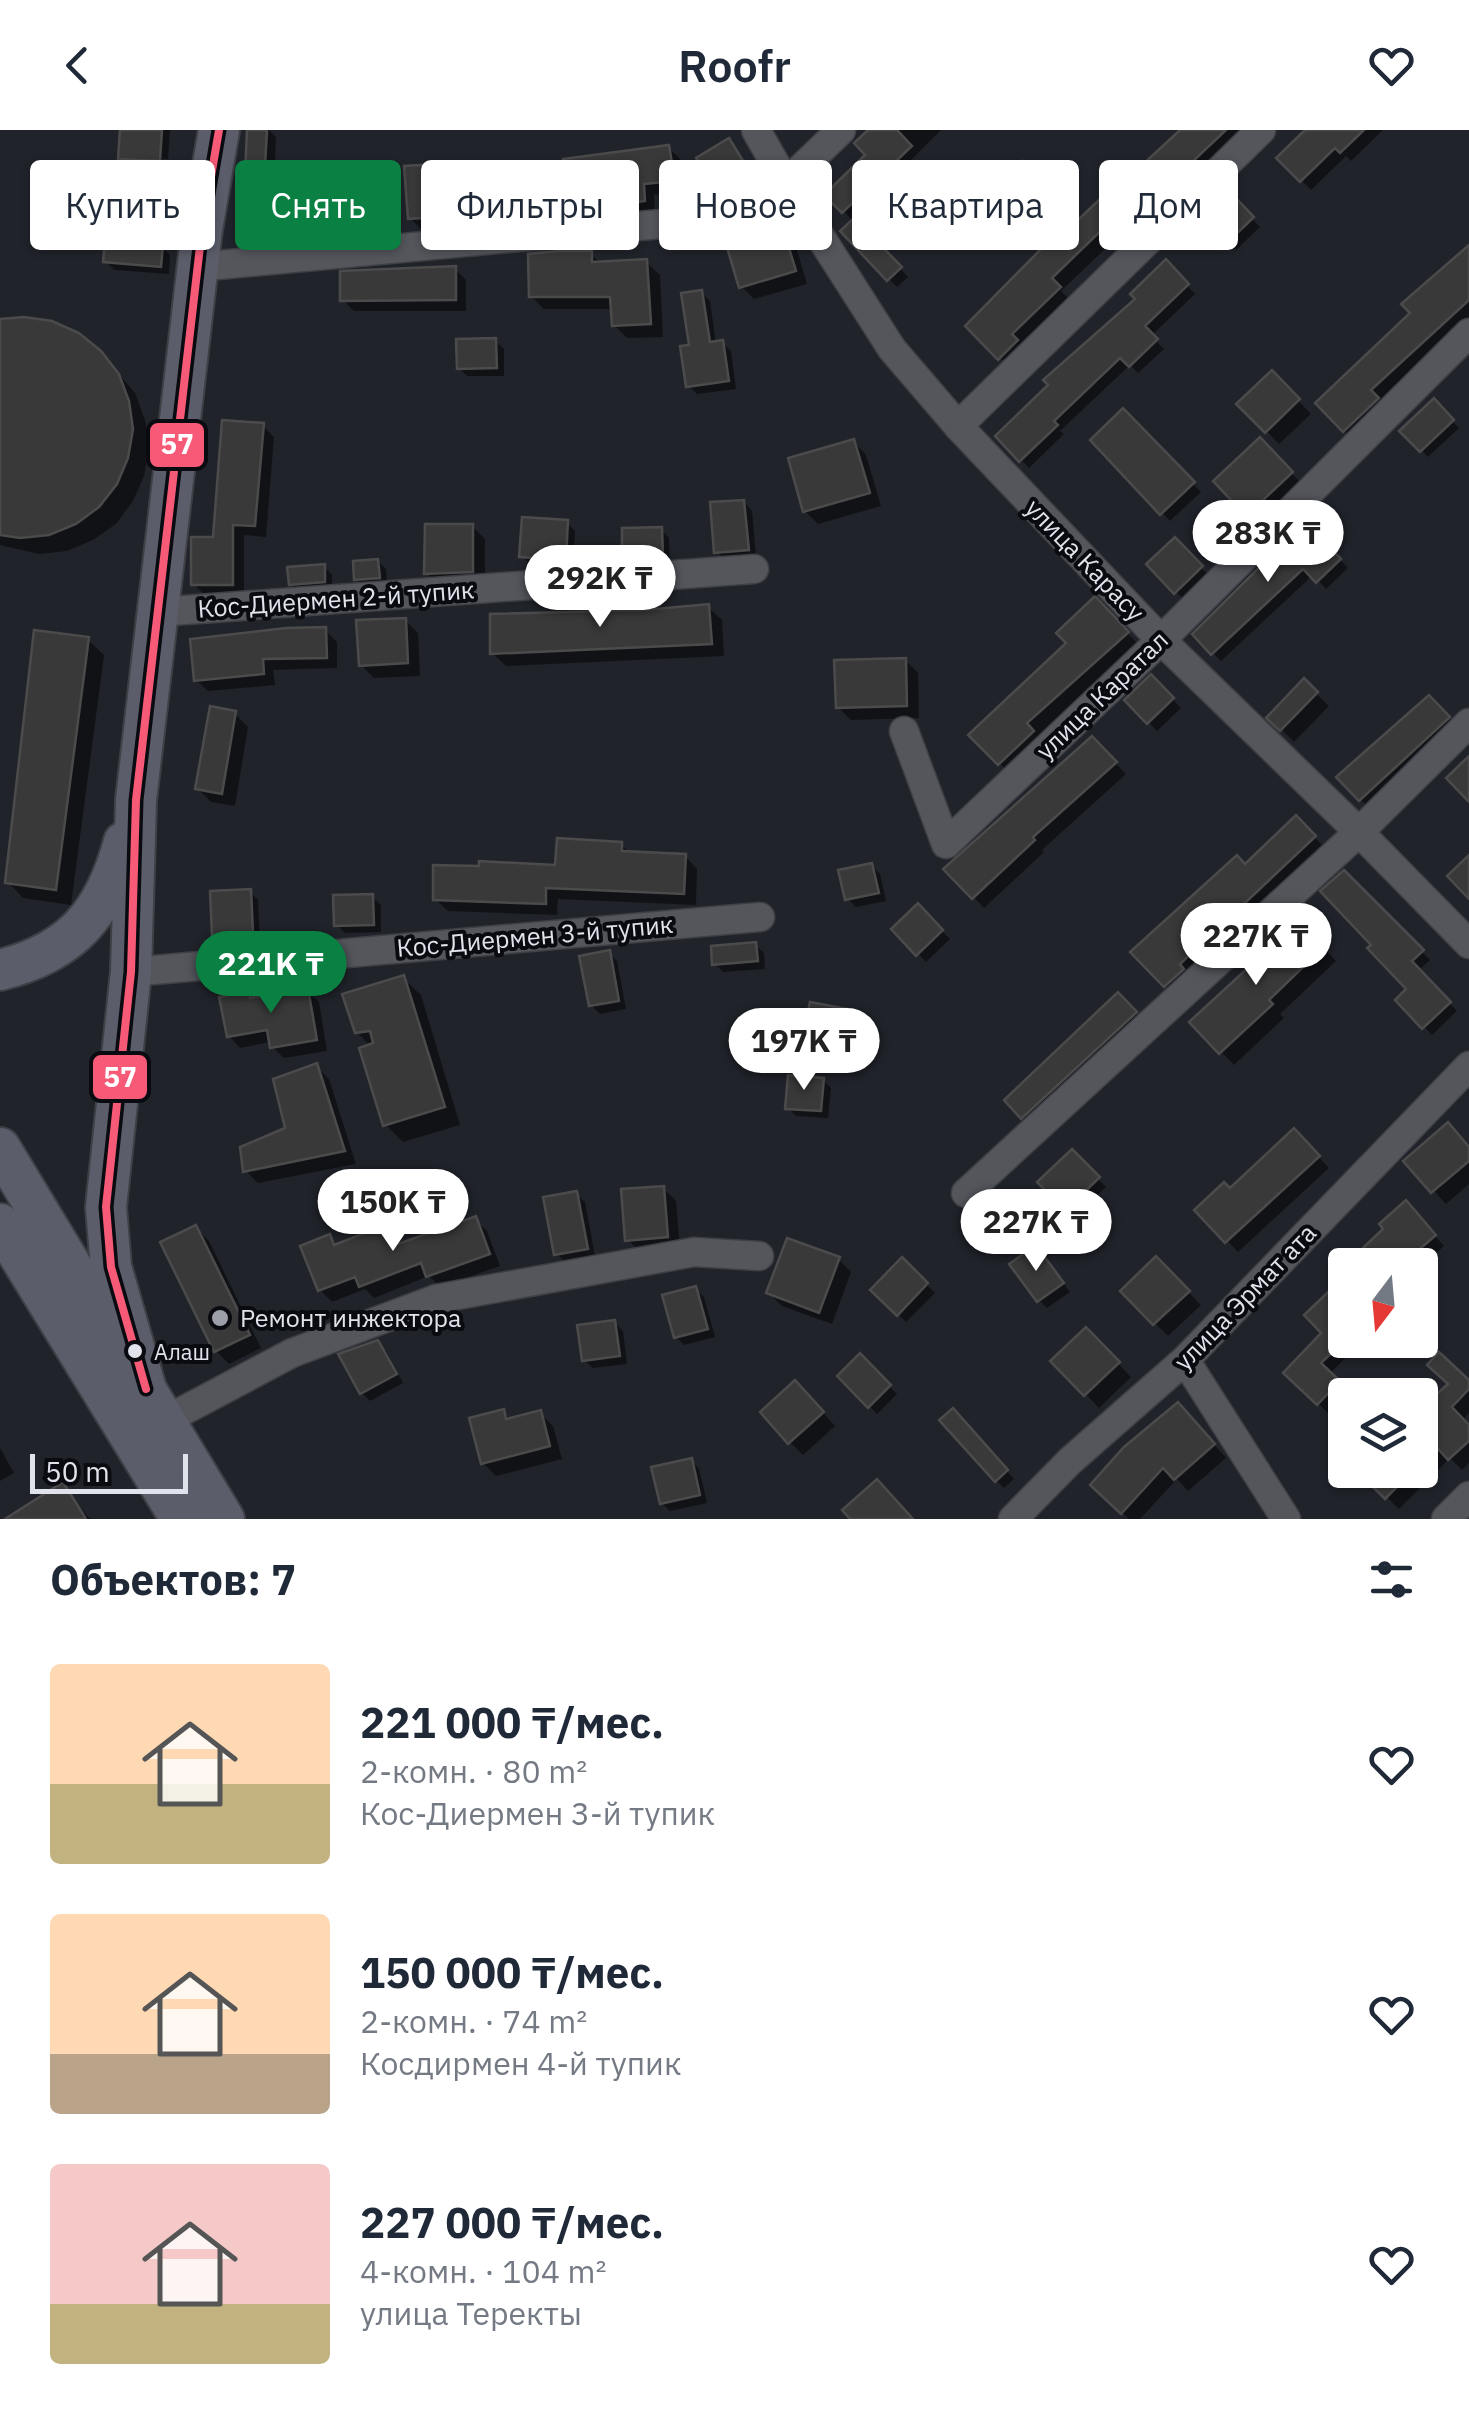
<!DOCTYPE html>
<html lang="ru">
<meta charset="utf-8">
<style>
:root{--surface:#fff;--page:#f2f2f3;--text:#1f2937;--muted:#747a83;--accent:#0b8043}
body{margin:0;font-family:"IBM Plex Sans",sans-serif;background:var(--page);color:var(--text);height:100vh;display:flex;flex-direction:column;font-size:38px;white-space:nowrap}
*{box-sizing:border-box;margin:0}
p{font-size:32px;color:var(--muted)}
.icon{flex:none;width:55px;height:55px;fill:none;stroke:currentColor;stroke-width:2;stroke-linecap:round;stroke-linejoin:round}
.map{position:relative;height:1389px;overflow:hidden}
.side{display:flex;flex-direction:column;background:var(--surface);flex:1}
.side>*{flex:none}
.banner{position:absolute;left:30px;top:30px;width:1410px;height:90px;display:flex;gap:20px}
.needle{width:65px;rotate:196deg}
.fabs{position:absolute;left:1328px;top:1118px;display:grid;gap:20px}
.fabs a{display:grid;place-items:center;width:110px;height:110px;border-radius:10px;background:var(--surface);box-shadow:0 2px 8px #0004;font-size:50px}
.scale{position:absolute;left:30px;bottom:25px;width:158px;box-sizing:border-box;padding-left:10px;border:5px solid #e0e3ec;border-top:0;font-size:28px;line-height:35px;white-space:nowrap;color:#e0e3ec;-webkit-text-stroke:8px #090b11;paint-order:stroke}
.price{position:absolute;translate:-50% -85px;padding:0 22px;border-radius:35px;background:#fff;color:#222;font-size:32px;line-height:65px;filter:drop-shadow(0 2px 5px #0008)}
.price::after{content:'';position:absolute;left:50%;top:60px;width:30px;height:22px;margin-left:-15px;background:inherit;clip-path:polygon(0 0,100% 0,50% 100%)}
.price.active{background:var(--accent);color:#fff}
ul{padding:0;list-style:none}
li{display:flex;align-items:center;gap:30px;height:250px;padding:0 50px}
li span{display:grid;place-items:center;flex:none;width:280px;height:200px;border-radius:10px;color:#555}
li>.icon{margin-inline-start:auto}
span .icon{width:120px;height:120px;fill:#fffc;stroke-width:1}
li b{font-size:42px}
h2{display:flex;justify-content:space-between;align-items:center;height:120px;padding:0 50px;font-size:42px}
.pill{padding:0 35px;border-radius:10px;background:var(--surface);box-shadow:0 2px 8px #0004;font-size:35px;line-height:90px}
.pill.active{background:var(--accent);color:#fff}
header{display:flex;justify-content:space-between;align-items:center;height:130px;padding:0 50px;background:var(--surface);font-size:45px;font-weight:600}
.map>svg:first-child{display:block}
.shadow{fill:#0007}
.building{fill:#39393a;stroke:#4c4b4c;stroke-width:2.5}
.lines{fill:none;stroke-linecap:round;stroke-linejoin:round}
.minor-casing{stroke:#3e4046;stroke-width:31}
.highway-casing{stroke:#3e4046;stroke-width:44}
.minor{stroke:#54565c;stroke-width:28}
.highway{stroke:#5b5e6a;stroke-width:40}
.bus-1-casing{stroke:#090b11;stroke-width:15}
.bus-1{stroke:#f75a77;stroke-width:8}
.poi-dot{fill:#9da0a8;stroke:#090b11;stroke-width:4}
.bus-dot{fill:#e0e3ec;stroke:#090b11;stroke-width:4}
.labels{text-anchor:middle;stroke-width:8;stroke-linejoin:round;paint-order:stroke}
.bus-label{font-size:22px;fill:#e0e3ec;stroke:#090b11;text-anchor:start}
.street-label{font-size:25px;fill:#e0e3ec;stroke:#090b11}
.poi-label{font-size:25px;fill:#e0e3ec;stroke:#090b11;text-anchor:start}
.line-badge{stroke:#090b11;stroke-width:4}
.badge-label{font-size:28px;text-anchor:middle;font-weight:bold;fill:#fff}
</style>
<header><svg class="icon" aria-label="back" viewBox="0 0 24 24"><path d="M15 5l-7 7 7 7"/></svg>Roofr<svg class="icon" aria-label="heart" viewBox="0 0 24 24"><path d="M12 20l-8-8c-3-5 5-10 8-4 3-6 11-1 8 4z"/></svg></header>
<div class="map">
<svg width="1469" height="1389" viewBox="0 0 1469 1389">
<rect width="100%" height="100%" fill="#20232a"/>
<g class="shadow">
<polygon points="123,0 170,0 168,29 126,27 126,32 167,34 167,38 129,36 121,28"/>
<polygon points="250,0 269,0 276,7 274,56 309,54 321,66 371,61 381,72 384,100 272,103 271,122 256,121 245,110"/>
<polygon points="871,0 941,0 852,89 908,147 897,157 843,102 854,92 828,65 869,25"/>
<polygon points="1184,0 1256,0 1183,63 1179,59 1132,104 1126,99 1061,161 1070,170 1011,239 969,196"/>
<polygon points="1310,0 1383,0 1351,31 1346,26 1311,60 1279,28"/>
<polygon points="728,11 756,51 727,69 719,61"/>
<polygon points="668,17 680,29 685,62 654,65 655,82 585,93 580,87 520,96 508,84 567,39"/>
<polygon points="453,36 466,49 470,98 423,101 410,88"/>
<polygon points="1232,67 1260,97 1236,120 1207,90"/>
<polygon points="782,100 795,113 807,154 754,169 741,156"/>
<polygon points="162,117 170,125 169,144 114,140 106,131"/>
<polygon points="1469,117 1469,193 1356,313 1318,273 1414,183"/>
<polygon points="591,124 601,134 646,132 660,145 663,207 627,208 614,195 613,179 544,179 531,166"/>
<polygon points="1166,133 1195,164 1151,206 1164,219 1138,243 1130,235 1060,301 1064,304 1029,338 998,306 1138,169"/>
<polygon points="455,139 466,150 466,181 354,181 343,170"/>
<polygon points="701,162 710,171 716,214 722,213 731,221 736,259 697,264 689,256"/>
<polygon points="0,192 100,222 135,263 145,290 149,318 144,346 133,371 116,394 93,410 67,421 39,424 0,415"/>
<polygon points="495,211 504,219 504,246 467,246 459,238"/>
<polygon points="1272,243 1311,284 1279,314 1240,274"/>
<polygon points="1433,272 1459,298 1428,327 1403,301"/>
<polygon points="1123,282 1201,362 1170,391 1093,311"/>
<polygon points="262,295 274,307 266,407 244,405 244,465 205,465 193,454"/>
<polygon points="1259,310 1304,356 1261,397 1216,351"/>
<polygon points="854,312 866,325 881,376 818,394 805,381"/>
<polygon points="744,372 752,381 756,427 725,430 717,421"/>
<polygon points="567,393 575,401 573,437 530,434 522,426"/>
<polygon points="1306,395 1348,438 1326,459 1313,445 1221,531 1195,504"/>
<polygon points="472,396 485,409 485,454 440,456 427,443"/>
<polygon points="661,400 669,408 670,435 633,436 625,427"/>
<polygon points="1174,410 1209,446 1184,470 1150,434"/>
<polygon points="378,431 386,439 387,456 365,457 357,449"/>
<polygon points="324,436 332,445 332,460 300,462 291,454"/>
<polygon points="1095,470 1139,515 1037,607 1044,614 1011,645 972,605 1069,514"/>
<polygon points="708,477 722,490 724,526 506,536 492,523 644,482"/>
<polygon points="405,490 418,503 420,546 374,548 361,535"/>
<polygon points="325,500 337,512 337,538 273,540 275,555 208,561 196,550"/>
<polygon points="88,510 104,525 71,775 23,768 8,752"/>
<polygon points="905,530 918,543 919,588 851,590 838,577"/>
<polygon points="1151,547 1181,578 1157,601 1127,570"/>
<polygon points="1304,552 1329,576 1294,612 1270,588"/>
<polygon points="1429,568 1456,597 1369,678 1340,648"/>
<polygon points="235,584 248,597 235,676 211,672 198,659"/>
<polygon points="1092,609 1126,644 1042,720 1044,722 984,778 946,739"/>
<polygon points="1296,689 1322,715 1186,844 1174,864 1134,822 1245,737"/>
<polygon points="621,715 631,724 685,726 697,739 696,775 558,769 557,785 448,781 435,769 558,737"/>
<polygon points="872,736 880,744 886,771 856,777 848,769"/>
<polygon points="1344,743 1430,830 1418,841 1457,881 1432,905 1399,870 1410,859 1375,815"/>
<polygon points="250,762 258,770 260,811 223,813 214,805"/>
<polygon points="372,767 381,775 381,802 345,803 336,794"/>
<polygon points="918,777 950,809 926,832 895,799"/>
<polygon points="1300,794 1336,831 1280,884 1284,888 1234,935 1192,892"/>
<polygon points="755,815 764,823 765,839 723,842 715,834"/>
<polygon points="609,823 617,831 626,879 600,884 591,875"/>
<polygon points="403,848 421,865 460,995 403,1012 385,994 371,917 357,902"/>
<polygon points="307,861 319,872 327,921 284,928 272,917 271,912 240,918 229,906 248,863 254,870"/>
<polygon points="1118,865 1148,896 1036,1000 1007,971"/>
<polygon points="857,884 870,897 862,936 817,927 804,914"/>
<polygon points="316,936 329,949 356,1034 258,1053 245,1040 288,999"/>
<polygon points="823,950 831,958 828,988 796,986 788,978"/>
<polygon points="1294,1001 1329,1038 1238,1122 1198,1080 1230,1061"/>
<polygon points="1469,1018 1469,1054 1446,1074 1407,1031"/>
<polygon points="1072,1022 1106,1057 1074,1087 1041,1052"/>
<polygon points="663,1058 676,1071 680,1119 640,1122 627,1109"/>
<polygon points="576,1064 585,1072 595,1126 565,1132 556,1123"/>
<polygon points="1415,1083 1444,1116 1420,1138 1420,1135 1349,1135"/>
<polygon points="475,1089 487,1101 500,1136 440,1157 429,1146 374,1168 365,1159 332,1172 320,1160 329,1107 338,1116 389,1096 403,1115"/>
<polygon points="196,1098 209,1111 261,1218 229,1234 216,1221"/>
<polygon points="1044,1126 1070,1162 1047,1178 1039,1170"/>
<polygon points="838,1129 851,1142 832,1194 782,1176 769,1163"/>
<polygon points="1156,1129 1201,1175 1168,1206 1123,1161"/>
<polygon points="902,1130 935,1163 906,1192 873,1160"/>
<polygon points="1345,1149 1345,1210 1364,1210 1329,1244 1348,1262 1328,1283 1287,1243 1325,1203"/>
<polygon points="695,1159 704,1167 715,1207 684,1215 676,1207"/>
<polygon points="615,1193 623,1201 627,1234 593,1238 584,1230"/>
<polygon points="1086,1200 1131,1247 1099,1278 1054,1231"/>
<polygon points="377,1212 386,1221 403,1253 370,1271 362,1263"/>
<polygon points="860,1227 897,1264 877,1284 840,1246"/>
<polygon points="1469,1253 1469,1283 1463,1290 1469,1297 1469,1333 1462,1340 1450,1328 1399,1379 1359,1340 1420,1340 1420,1283"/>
<polygon points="808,1266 835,1296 803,1325 790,1312"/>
<polygon points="503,1282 511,1290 540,1283 553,1296 562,1329 496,1346 483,1333"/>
<polygon points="1191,1288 1226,1328 1188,1361 1177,1349 1140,1389 1129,1389 1093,1355"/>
<polygon points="961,1290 1014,1349 1004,1358 996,1350"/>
<polygon points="0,1318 14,1343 0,1351"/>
<polygon points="691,1330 699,1339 707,1373 670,1381 662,1373"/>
<polygon points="62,1356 90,1389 9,1389"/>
</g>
<g class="building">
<polygon points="120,0 162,0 160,31 118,29"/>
<polygon points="247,0 267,0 264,54 310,52 311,64 372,58 375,90 262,94 262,113 242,112"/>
<polygon points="868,0 897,0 912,16 842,83 824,65 865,25 854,13"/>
<polygon points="1180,0 1226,0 1170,53 1166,49 1119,95 1113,89 1052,148 1061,157 1012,204 1018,210 998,230 965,196 1045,115 992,59 1023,31 1079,89 1136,35 1139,38"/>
<polygon points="1305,0 1364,0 1340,23 1335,18 1300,52 1276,28"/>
<polygon points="729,8 750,42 717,62 696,28"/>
<polygon points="669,15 675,51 644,54 645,71 571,82 570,76 506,85 501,46 564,37 563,29"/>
<polygon points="454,33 458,86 408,89 404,36"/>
<polygon points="1232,64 1254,87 1226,114 1204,90"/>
<polygon points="854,88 902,137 887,151 840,101"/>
<polygon points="783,98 796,141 739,158 726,114"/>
<polygon points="105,110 163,114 161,137 103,132"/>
<polygon points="1469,115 1469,170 1371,260 1379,268 1343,302 1315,273 1410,183 1401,174"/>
<polygon points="558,121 592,121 592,132 647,129 651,194 612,196 610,167 529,167 528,124"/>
<polygon points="1166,129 1189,154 1145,196 1158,209 1129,237 1120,228 1054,291 1058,295 1019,332 995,306 1048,255 1043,250 1135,169 1130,164"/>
<polygon points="456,136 456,170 340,171 340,141"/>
<polygon points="702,160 710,212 723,210 729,251 686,257 680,216 689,215 681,163"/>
<polygon points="24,187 52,191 79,203 101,221 119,244 129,271 133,299 128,328 117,354 99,377 76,394 49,405 20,408 0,405 0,189"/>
<polygon points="496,208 497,238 457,239 456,209"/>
<polygon points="1272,240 1300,269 1265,303 1236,274"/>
<polygon points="1434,268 1454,290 1420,322 1399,301"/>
<polygon points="1123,278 1195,352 1160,385 1090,310"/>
<polygon points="222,290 264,293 255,396 233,395 233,455 191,455 191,407 213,407"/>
<polygon points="1260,307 1293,342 1246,386 1213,351"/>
<polygon points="854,309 870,363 803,382 788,328"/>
<polygon points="744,370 749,420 714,423 710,372"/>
<polygon points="522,387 568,390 566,430 519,427"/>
<polygon points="1306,391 1341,429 1316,453 1303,439 1211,525 1192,504"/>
<polygon points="425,394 473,394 473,442 424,444"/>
<polygon points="662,397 663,428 622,428 622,398"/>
<polygon points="1175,407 1203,436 1174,464 1146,434"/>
<polygon points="378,429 380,448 354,450 353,431"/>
<polygon points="325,434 325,452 289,455 287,437"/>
<polygon points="1095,466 1129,502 1027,593 1034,601 998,635 968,605 1066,513 1056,503"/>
<polygon points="709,474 712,514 490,524 490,484 644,480"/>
<polygon points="406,488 408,533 359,536 356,490"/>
<polygon points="326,497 327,528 263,529 264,544 194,551 190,509 286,498"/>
<polygon points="34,500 89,507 56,760 5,753"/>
<polygon points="906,528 907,576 836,578 834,530"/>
<polygon points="1151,544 1174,568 1147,594 1124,570"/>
<polygon points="1304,548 1318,562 1280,601 1266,588"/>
<polygon points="1429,565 1450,587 1359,671 1336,647"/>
<polygon points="210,576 236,581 222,664 195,659"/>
<polygon points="1092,606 1117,632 1033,707 1035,710 972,769 943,739"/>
<polygon points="1469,626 1469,672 1446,648"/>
<polygon points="1296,685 1316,706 1180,834 1184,839 1164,857 1130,822 1237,725 1245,734"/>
<polygon points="557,708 622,712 622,721 686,724 684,764 546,758 546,774 433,770 433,735 479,736 479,731 555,735"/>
<polygon points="1469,725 1469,769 1447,746"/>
<polygon points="872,733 879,763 845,770 838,740"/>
<polygon points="1344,740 1424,820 1412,831 1451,872 1422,899 1395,870 1406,859 1367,818 1371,815 1320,761"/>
<polygon points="251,759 253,804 212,806 210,761"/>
<polygon points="373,764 374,795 334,796 333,765"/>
<polygon points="918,773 943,800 916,826 891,799"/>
<polygon points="1300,790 1325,816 1269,870 1273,874 1219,924 1189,892"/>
<polygon points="756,812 758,831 712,835 711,816"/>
<polygon points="610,820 619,871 589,876 579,826"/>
<polygon points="404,845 445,977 383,996 359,918 373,913 370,901 355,903 342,864"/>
<polygon points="308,858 317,910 270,918 267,900 227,907 219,867 249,861 250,868"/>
<polygon points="1118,862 1137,882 1021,989 1004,970"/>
<polygon points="810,872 858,881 850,924 801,915"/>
<polygon points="317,933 345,1021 243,1042 240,1017 285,998 273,949"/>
<polygon points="788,945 824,948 821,981 785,979"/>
<polygon points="1448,992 1469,1017 1469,1031 1431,1063 1403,1031"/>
<polygon points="1294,998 1320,1026 1225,1113 1194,1080 1224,1052 1230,1058"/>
<polygon points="1072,1019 1100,1047 1065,1081 1037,1052"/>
<polygon points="664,1056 668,1107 625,1111 621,1059"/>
<polygon points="577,1061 588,1119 554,1125 543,1067"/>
<polygon points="1406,1070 1436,1105 1401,1135 1345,1135 1383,1099 1379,1094"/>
<polygon points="476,1086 490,1124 426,1147 421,1133 359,1157 355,1147 318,1161 300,1116 330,1104 334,1115 390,1093 398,1114"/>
<polygon points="196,1095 250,1205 214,1222 160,1112"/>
<polygon points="787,1108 840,1127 819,1183 766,1163"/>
<polygon points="1036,1115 1064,1153 1037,1172 1009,1134"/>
<polygon points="1156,1126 1190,1161 1153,1195 1120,1161"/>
<polygon points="902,1127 928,1153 897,1186 870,1160"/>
<polygon points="1345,1146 1345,1210 1321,1233 1340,1251 1317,1275 1283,1243 1321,1203 1304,1185"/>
<polygon points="696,1156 708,1199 674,1208 662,1165"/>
<polygon points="615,1190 620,1226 582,1231 577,1195"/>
<polygon points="1086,1197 1120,1232 1084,1266 1050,1231"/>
<polygon points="378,1210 397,1244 360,1264 338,1224"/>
<polygon points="1439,1222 1469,1250 1469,1259 1452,1277 1469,1295 1469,1311 1448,1330 1420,1299 1420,1279 1448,1254 1427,1235"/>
<polygon points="860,1223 891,1255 868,1278 837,1246"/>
<polygon points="795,1250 824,1282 788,1314 760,1282"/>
<polygon points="1178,1272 1215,1314 1174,1350 1163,1338 1121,1384 1090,1355 1124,1317"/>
<polygon points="953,1278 1008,1340 995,1352 939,1290"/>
<polygon points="504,1279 506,1289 541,1280 550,1316 481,1334 469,1288"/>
<polygon points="692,1328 700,1365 660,1374 651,1337"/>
<polygon points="1356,1340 1414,1340 1385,1369"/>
<polygon points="877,1349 913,1389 850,1389 842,1380"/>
<polygon points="63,1352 86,1389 5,1389"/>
</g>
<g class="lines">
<g class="minor-casing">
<g id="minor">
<polyline points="756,0 786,53 892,219 958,296 1161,510 1359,702 1469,814"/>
<polyline points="786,53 841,0"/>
<polyline points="197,137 693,91"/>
<polyline points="958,296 1261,0"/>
<polyline points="157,482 754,439"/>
<polyline points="904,601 946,714 1161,510 1469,203"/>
<polyline points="131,842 760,787"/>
<polyline points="966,1063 1359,702 1469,593"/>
<polyline points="1185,1230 1286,1389"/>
<polyline points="164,1291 292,1223 436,1169 694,1122 759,1126"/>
<polyline points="1013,1389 1070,1331 1185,1230 1469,936"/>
<polyline points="1446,1389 1469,1366"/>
</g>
</g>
<g class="highway-casing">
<g id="highway">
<path d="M0 840C73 822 105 783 124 712"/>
<polyline points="0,1018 224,1389"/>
<polyline points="0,1094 181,1389"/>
<polyline points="146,1259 111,1137 106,1077 131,842 136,670 202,99 219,0"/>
</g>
</g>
<use href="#minor" class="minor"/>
<use href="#highway" class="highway"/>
<g class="bus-1-casing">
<polyline id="bus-1" points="146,1259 111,1137 106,1077 131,842 136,670 202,99 219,0"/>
</g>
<use href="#bus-1" class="bus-1"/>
</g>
<circle class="poi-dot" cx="220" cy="1188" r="10"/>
<circle class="bus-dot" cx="135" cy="1221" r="9"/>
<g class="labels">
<g class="bus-label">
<text x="154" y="1230">Алаш</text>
</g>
<g class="street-label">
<text transform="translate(1085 430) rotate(46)" y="9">улица Карасу</text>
<text transform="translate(336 469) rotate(-4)" y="9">Кос-Диермен 2-й тупик</text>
<text transform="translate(1102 565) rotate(-44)" y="9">улица Каратал</text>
<text transform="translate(535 806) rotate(-5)" y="9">Кос-Диермен 3-й тупик</text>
<text transform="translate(1245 1167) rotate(-46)" y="9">улица Эрмат ата</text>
</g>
<g class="poi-label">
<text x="240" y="1197">Ремонт инжектора</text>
</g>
</g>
<g class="line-badge">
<rect x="148" y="291" width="58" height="48" rx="10" fill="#f75a77"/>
<rect x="91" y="923" width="58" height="48" rx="10" fill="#f75a77"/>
</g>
<g class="badge-label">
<text x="177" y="324">57</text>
<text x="120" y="957">57</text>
</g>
</svg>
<div class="fabs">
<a><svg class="needle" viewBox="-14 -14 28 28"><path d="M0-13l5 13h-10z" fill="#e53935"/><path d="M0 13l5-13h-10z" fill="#747a83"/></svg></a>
<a><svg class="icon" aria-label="layers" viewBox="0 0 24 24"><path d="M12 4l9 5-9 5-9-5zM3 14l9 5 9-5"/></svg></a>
</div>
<div class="scale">50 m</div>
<b class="price" style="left:1268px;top:455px">283K ₸</b>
<b class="price" style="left:600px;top:500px">292K ₸</b>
<b class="price" style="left:1256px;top:858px">227K ₸</b>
<b class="price active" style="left:271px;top:886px">221K ₸</b>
<b class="price" style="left:804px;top:963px">197K ₸</b>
<b class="price" style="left:393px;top:1124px">150K ₸</b>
<b class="price" style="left:1036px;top:1144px">227K ₸</b>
<div class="banner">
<a class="pill">Купить</a>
<a class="pill active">Снять</a>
<a class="pill">Фильтры</a>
<a class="pill">Новое</a>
<a class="pill">Квартира</a>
<a class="pill">Дом</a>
</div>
</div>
<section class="side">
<h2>Объектов: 7<svg class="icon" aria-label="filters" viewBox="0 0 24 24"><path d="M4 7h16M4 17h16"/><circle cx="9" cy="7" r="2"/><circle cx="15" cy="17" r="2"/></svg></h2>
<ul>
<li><span style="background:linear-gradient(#ffd9b3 60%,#c2b280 0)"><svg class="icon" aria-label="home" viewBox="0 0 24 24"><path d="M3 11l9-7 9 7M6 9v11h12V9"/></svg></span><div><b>221 000 ₸/мес.</b><p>2-комн. · 80 m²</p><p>Кос-Диермен 3-й тупик</p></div><svg class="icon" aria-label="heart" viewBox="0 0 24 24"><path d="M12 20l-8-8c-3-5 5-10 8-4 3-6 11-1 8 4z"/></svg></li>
<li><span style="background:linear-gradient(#ffd9b3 70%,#b9a48a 0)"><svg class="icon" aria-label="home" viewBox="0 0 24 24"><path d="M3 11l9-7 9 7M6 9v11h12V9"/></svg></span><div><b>150 000 ₸/мес.</b><p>2-комн. · 74 m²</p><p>Косдирмен 4-й тупик</p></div><svg class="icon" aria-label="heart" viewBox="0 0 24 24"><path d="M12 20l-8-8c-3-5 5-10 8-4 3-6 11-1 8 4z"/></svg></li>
<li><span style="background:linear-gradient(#f6c9c9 70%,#c2b280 0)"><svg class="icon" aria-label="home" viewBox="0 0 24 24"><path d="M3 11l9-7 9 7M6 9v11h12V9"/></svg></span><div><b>227 000 ₸/мес.</b><p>4-комн. · 104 m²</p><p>улица Теректы</p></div><svg class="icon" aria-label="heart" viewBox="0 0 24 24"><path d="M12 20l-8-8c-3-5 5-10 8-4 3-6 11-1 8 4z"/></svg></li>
</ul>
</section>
